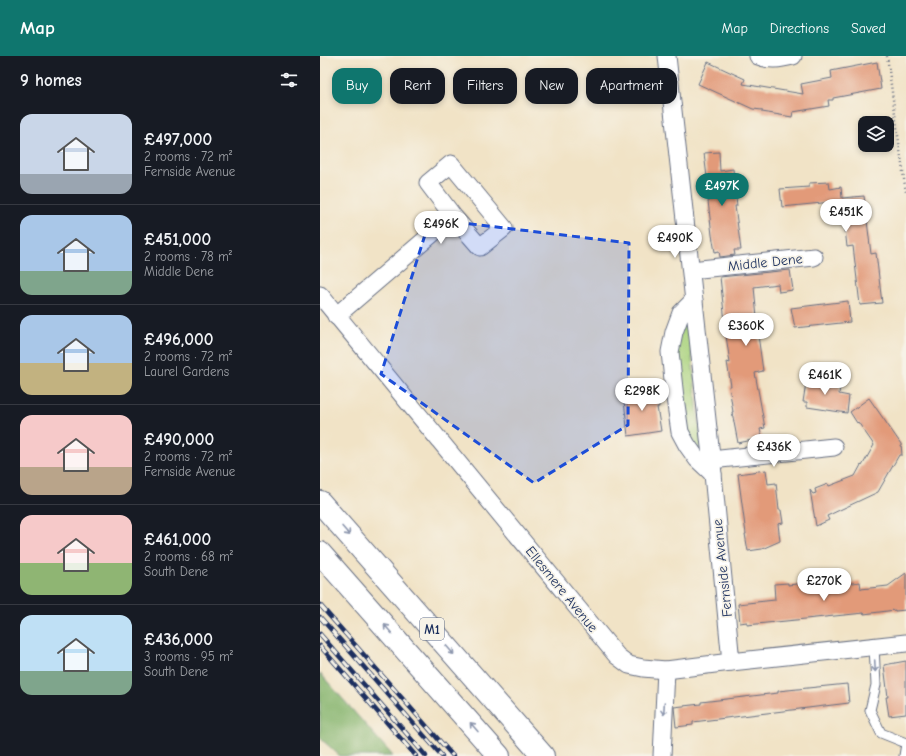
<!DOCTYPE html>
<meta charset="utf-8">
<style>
:root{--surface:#171b24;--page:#20242c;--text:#f1f3f6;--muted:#9ea1a6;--line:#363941;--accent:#0f766e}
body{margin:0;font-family:"Comic Neue",sans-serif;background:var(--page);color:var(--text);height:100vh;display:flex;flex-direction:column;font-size:15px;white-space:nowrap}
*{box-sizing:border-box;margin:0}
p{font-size:13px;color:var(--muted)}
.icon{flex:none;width:22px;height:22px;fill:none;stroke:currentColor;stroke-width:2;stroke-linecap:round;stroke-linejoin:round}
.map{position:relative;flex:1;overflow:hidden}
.details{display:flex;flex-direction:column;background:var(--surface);width:320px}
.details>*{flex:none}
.banner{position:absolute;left:12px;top:12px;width:380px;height:36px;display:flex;gap:8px}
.tools{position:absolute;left:538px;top:60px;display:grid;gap:8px}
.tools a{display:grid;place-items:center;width:36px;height:36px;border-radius:8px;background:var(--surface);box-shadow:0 2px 6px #0003;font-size:20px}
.price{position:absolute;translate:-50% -34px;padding:0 9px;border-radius:14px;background:#fff;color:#222;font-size:13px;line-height:26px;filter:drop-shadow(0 1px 2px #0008)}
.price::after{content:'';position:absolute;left:50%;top:24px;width:12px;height:9px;margin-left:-6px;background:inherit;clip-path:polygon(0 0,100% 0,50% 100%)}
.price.on{background:var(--accent);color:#fff}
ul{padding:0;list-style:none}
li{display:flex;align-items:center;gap:12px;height:100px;padding:0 20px}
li+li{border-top:1px solid var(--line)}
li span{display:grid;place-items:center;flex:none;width:112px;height:80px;border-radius:12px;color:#555}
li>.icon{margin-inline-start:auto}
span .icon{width:48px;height:48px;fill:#fffc;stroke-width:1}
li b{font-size:17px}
h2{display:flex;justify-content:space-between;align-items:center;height:48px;padding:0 20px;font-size:17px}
.pill{padding:0 14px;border-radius:12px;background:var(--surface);box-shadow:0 2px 6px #0003;font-size:14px;line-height:36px}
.pill.on{background:var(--accent);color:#fff}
header{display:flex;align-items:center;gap:24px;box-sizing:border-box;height:56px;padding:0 20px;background:var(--accent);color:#fff}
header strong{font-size:19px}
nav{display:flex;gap:22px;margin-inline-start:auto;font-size:14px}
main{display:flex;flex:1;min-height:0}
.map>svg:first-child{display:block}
.green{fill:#aad37f;stroke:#62816e}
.forest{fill:#87b56e;stroke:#517266}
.building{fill:#e29a79}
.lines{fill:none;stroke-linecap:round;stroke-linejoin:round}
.lane-casing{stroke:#666e82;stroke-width:11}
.street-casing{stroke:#666e82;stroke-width:19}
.highway-casing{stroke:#666e82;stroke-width:24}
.path{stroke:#666e82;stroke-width:2.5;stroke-dasharray:1 3;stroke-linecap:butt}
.lane{stroke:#fff;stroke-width:9}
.street{stroke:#fff;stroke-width:17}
.highway{stroke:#fff;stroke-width:22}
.rail-casing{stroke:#1b2f5e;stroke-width:4.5}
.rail{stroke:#f7f3e8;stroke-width:3;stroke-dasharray:9;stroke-linecap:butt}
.oneway{stroke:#8d97ae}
.marked{fill:#1d4ed8;fill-opacity:0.2;stroke:#1d4ed8;stroke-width:3;stroke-dasharray:8 5;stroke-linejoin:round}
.labels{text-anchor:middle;stroke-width:3.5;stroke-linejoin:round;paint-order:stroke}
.shield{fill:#f7f3e8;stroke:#5d6a87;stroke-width:1}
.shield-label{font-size:13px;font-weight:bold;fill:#1b2f5e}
.street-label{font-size:14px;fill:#1b2f5e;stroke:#f7f3e8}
</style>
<header>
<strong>Map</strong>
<nav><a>Map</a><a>Directions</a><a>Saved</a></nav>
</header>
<main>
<section class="details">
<h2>9 homes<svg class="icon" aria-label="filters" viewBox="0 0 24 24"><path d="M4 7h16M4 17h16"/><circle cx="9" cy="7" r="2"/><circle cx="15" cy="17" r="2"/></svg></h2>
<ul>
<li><span style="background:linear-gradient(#c9d6e8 75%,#9aa5b1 0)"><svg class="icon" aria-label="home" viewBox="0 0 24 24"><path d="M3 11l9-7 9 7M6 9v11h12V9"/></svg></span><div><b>£497,000</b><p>2 rooms · 72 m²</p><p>Fernside Avenue</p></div></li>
<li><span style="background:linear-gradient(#a9c7e8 70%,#7fa58c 0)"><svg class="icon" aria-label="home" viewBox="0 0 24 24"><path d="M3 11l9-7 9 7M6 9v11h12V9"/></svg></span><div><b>£451,000</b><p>2 rooms · 78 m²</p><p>Middle Dene</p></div></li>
<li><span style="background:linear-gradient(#a9c7e8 60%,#c2b280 0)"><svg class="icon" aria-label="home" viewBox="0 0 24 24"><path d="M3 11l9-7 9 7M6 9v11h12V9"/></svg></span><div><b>£496,000</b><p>2 rooms · 72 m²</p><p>Laurel Gardens</p></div></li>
<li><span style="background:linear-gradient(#f6c9c9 65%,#b9a48a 0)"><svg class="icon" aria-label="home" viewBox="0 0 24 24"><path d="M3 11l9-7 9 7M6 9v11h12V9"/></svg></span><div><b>£490,000</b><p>2 rooms · 72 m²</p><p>Fernside Avenue</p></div></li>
<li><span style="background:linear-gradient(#f6c9c9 60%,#8fb573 0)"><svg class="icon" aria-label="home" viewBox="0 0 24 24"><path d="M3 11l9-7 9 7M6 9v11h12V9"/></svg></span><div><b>£461,000</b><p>2 rooms · 68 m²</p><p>South Dene</p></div></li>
<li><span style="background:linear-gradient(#bfe0f5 70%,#7fa58c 0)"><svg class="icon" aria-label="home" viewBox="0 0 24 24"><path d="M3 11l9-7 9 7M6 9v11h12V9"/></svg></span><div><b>£436,000</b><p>3 rooms · 95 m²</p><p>South Dene</p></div></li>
</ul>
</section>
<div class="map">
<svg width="586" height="700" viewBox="0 0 586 700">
<rect width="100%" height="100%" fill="#f7f3e8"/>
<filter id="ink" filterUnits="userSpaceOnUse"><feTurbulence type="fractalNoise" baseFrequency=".025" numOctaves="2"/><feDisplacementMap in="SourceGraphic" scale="8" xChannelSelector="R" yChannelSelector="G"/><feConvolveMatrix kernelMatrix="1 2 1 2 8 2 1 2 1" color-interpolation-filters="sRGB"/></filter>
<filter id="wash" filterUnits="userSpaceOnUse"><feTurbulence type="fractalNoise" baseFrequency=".012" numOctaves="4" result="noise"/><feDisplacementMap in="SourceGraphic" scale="16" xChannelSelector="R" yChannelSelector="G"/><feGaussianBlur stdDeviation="0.9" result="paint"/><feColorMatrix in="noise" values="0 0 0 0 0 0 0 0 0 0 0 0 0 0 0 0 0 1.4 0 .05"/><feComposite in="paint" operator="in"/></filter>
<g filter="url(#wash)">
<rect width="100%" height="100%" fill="#f1e3c6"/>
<polygon class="green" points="368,264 382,396 363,375 355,304 362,265"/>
<polygon class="forest" points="0,617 73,700 20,700 0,682"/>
<g id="blocks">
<g class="building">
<polygon points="388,6 425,23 423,28 483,38 481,28 512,22 511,15 557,6 561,33 513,42 513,44 508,44 509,50 473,56 472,61 442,56 442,54 433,53 378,28"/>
<polygon points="399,96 400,115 413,113 417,150 415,150 421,194 414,194 415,199 400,201 399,195 395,196 392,179 388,145 390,145 384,97"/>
<polygon points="509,126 510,133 521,131 522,142 544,140 551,198 556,197 562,247 540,249 533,190 527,191 522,145 462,151 460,133 489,131 489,127"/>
<polygon points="470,214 473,234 459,236 458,228 434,231 438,272 437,272 443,315 435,317 445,372 440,373 442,382 418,387 412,356 413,356 409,330 411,330 407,306 410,307 404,266 405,266 400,221"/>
<polygon points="528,245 530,266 475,272 471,252"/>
<polygon points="493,320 507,322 506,329 520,331 519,338 529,340 527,357 487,351 487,346 483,346 486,327 492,327"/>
<polygon points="337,332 339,351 337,351 341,375 308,380 303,336"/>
<polygon points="549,342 581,388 582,399 579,399 558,436 507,460 509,464 496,470 490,434 493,438 496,437 495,433 508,428 509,430 535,420 541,409 542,410 554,389 538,366 537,367 530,356"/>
<polygon points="446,414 448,428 456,427 459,454 461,454 463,467 458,468 460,485 442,493 428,495 425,478 426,478 418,418"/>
<polygon points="586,517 586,554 575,555 575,554 544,558 544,557 427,569 427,566 420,567 418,548 455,544 454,528 468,527 468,529 503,525 504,531 540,526 541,533 568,530"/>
<polygon points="586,605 586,658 569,660 566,641 568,641 564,609"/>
<polygon points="527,628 529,647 373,666 373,669 356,671 354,651 381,648 381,646 458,637 458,635"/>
</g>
</g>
</g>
<g filter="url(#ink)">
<use href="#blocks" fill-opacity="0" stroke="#666e82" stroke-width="1"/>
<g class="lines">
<g class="lane-casing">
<g id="lane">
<polyline points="554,591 556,629 550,654 561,677 586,687"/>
<polyline points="584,700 586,688"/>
</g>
</g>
<g class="street-casing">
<g id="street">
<polyline points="347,0 393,418 411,606"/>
<path d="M438 0C450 5 460 3 473 0"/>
<polyline points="371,214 494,201"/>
<polyline points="0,239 297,600 309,609 323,612 346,614 411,606 586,587"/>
<polyline points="374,244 361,257 354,276 350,296 355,342 360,376 367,389 377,403 393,418"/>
<polyline points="16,260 133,160 108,127 131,108 184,172 160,191 133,160"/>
<polyline points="391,404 514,391"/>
<polyline points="342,700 346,614"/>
</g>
</g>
<g class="highway-casing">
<g id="highway">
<polyline points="0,446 223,700"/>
<polyline points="0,497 179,700"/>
</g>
</g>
<polyline class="path" points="567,0 586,137"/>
<use href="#lane" class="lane"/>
<use href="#street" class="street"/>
<use href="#highway" class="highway"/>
<g class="rail-casing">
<g id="rail">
<polyline points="0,549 133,700"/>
<polyline points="0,561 122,700"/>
<polyline points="0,578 106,700"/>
<polyline points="0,590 96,700"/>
</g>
</g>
<use href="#rail" class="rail"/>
</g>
<defs><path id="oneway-shaft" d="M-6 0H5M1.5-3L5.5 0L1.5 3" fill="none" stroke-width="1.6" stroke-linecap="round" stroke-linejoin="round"/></defs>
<g class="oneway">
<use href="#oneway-shaft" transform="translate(26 475) rotate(49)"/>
<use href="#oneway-shaft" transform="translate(68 573) rotate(-131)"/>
<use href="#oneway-shaft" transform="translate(130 594) rotate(49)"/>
<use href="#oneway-shaft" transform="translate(555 610) rotate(87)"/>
<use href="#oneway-shaft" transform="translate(344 653) rotate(93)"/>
<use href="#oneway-shaft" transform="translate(154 671) rotate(-131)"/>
</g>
</g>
<path class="marked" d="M110 163 309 187 308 369 214 427 61 318Z"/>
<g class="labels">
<rect class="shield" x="100" y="562" width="24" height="22" rx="3"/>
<g class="shield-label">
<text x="112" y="578">M1</text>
</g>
<g class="street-label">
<text transform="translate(445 206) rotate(-6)" y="5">Middle Dene</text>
<text transform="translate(402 512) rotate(-96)" y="5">Fernside Avenue</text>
<text transform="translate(242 533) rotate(51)" y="5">Ellesmere Avenue</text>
</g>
</g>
</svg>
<div class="tools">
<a><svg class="icon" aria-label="layers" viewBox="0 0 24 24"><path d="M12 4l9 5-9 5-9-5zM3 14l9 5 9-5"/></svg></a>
</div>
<b class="price on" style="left:402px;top:151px">£497K</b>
<b class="price" style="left:526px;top:177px">£451K</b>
<b class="price" style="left:121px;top:189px">£496K</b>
<b class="price" style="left:355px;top:203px">£490K</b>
<b class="price" style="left:426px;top:291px">£360K</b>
<b class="price" style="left:505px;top:340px">£461K</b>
<b class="price" style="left:322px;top:356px">£298K</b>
<b class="price" style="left:454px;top:412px">£436K</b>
<b class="price" style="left:504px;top:546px">£270K</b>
<div class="banner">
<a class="pill on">Buy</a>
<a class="pill">Rent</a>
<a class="pill">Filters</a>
<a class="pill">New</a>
<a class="pill">Apartment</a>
</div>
</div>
</main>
